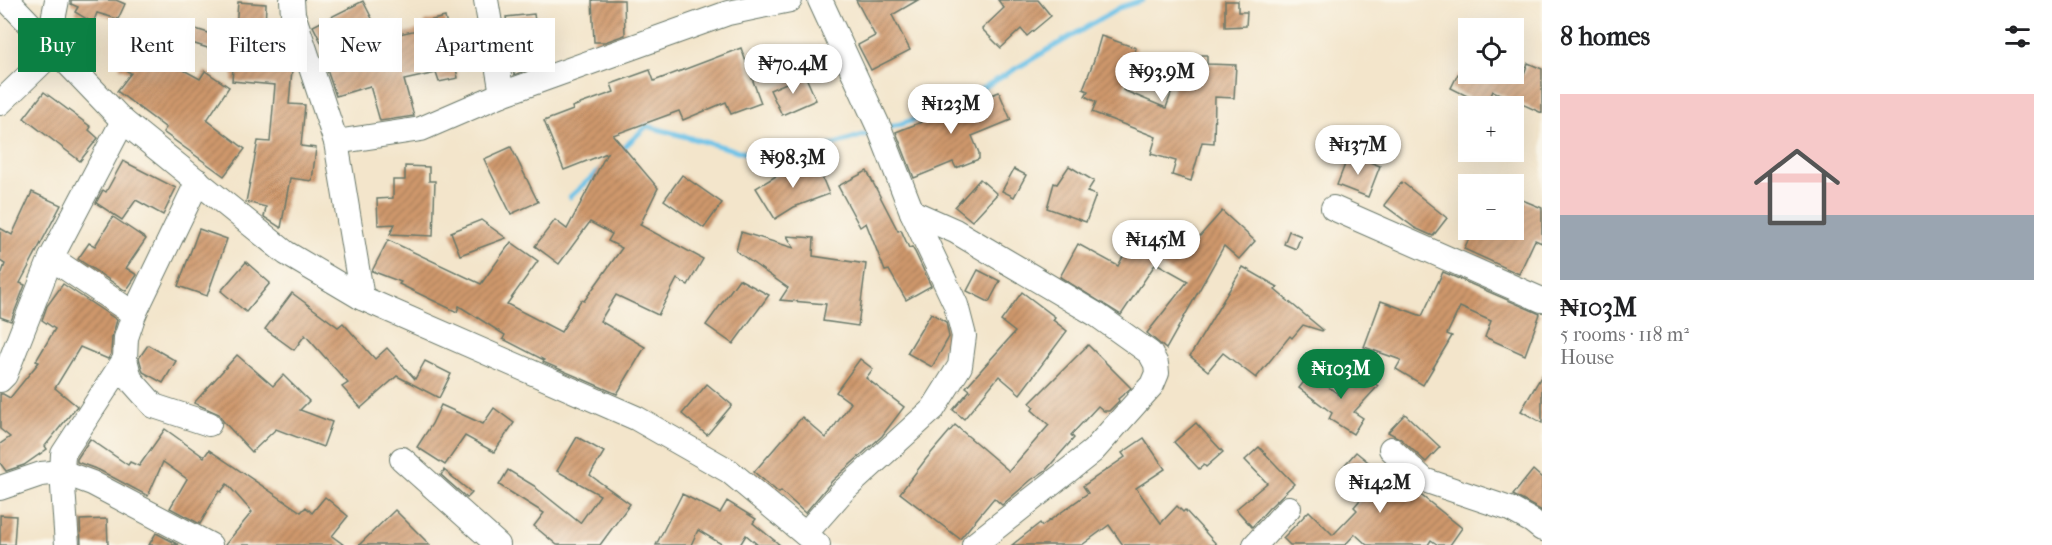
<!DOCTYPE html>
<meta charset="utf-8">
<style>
:root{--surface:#fff;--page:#f2f2f2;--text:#202124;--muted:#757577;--line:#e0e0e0;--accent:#0b8043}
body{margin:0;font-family:"IM FELL French Canon",serif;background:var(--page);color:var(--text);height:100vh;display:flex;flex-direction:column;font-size:22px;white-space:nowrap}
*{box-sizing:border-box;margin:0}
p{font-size:20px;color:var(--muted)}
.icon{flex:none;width:33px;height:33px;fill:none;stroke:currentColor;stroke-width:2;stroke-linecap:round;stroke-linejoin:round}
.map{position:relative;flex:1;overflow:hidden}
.drawer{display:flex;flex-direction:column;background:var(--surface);width:510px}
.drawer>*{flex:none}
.hud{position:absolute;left:18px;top:18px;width:570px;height:54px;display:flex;gap:12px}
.fabs{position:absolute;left:1458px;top:18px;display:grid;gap:12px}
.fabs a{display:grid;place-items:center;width:66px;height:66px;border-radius:0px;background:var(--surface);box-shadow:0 6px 24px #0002;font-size:30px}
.price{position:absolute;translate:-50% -51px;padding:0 14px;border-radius:21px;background:#fff;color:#222;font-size:20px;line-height:39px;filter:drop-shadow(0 2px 3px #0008)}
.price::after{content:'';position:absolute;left:50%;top:36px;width:18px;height:14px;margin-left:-9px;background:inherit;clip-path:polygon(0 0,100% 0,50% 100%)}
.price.on{background:var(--accent);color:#fff}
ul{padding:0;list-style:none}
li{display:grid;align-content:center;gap:12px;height:318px;padding:0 18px}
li+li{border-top:2px solid var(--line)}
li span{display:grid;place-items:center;height:186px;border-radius:0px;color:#555}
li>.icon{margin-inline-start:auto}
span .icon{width:108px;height:108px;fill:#fffc;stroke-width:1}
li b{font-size:26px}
h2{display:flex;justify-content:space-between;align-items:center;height:72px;padding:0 18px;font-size:26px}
.chip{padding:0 21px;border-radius:0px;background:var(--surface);box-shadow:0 6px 24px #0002;font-size:21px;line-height:54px}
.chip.on{background:var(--accent);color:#fff}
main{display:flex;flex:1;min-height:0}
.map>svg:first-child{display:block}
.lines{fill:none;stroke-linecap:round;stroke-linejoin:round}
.stream{stroke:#6cc2e8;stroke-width:5}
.building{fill:url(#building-hatch)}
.minor-casing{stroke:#697869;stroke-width:26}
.minor{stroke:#fff;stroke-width:24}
</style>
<main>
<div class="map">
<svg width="1542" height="545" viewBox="0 0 1542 545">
<defs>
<pattern id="building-hatch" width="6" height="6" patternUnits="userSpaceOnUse" patternTransform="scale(1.5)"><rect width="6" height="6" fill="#cf986c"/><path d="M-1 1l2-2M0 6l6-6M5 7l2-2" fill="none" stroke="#a77d5a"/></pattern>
</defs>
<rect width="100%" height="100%" fill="#fbf7ec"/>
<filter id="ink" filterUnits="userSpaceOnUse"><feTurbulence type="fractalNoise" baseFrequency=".0167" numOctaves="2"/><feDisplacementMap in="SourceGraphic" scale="12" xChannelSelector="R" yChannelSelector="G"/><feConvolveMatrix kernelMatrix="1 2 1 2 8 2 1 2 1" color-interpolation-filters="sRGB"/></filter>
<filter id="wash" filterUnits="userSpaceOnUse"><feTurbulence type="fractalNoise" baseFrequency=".008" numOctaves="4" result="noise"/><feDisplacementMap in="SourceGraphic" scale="24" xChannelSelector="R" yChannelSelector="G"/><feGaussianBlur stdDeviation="1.35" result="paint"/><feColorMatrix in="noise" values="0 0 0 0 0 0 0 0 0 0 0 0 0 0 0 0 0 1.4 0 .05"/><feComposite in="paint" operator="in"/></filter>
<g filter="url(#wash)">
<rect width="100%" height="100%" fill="#f3e5cb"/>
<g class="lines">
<g class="stream">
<polyline points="885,129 947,109 1121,7 1143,0"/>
<polyline points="620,151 647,126 778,162 873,132"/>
<polyline points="570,197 602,168"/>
</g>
</g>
<g id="blocks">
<g class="building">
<polygon points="71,0 116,0 125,4 118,19 97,13 93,23 75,12 78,7 71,4"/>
<polygon points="592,0 624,0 625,35 605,42 594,42"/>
<polygon points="856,0 918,0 892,15 910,50 871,70 858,45 875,36"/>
<polygon points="998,0 1038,0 1051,16 1027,36 1021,29 1001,48 982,29 1004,8"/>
<polygon points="363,1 382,38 426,28 424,22 445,17 458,78 439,82 436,73 404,80 414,116 380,121 370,86 336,96 325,64 331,62 313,26"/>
<polygon points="1225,1 1238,1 1238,12 1247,12 1246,26 1225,27"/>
<polygon points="238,2 266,4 264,56 293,58 289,104 305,105 301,146 316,148 312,181 290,178 281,228 264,217 266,207 246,202 258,141 270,142 275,85 232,81"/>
<polygon points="534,14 541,65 514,75 506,17"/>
<polygon points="173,22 215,35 211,49 169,36"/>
<polygon points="1101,36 1136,48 1123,90 1166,108 1179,71 1191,80 1191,55 1207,55 1207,64 1236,65 1234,98 1215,97 1214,143 1202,142 1191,181 1172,175 1176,161 1151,154 1156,137 1092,112 1096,102 1085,96 1088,91 1083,89 1094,60"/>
<polygon points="132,42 200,79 205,71 229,87 207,120 245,149 224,176 163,132 166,128 117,91 131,73 119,67"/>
<polygon points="741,48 761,103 731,114 726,102 683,120 679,111 613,135 658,188 640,225 703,259 688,285 677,279 658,315 616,295 600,321 645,347 617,394 543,362 544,360 503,339 505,335 459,306 457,312 399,284 401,282 372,271 388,240 481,284 511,242 538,261 507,304 561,332 581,300 584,301 622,248 608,241 612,234 590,222 559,264 535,246 555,220 567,229 607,153 564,170 544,121 573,110 572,107 614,92 611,84 650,70 654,81"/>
<polygon points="1528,63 1542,69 1542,113 1493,91 1489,100 1484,98 1481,103 1451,88 1458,74 1524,74"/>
<polygon points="805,75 816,100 782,115 770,90"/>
<polygon points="44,92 91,127 89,130 98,138 80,161 24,118"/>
<polygon points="999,92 1011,120 972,136 979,153 979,159 956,168 953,162 914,178 896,132"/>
<polygon points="511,147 538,202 511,214 484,159"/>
<polygon points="1349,154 1380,166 1368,197 1337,185"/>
<polygon points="815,160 829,194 794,207 775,219 756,188 776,176"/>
<polygon points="123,161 176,188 163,215 136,200 122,220 96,203 103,190 106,192"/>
<polygon points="405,166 429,167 429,181 435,181 433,236 390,234 395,224 378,225 377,199 393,198 393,180 405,180"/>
<polygon points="1069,166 1094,181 1087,192 1096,195 1086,222 1047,208 1054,183 1057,184"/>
<polygon points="1014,169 1026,175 1014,197 1002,191"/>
<polygon points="867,171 898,231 901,230 909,248 912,247 915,252 931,286 906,300 889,270 885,271 866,223 860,227 838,186"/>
<polygon points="682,175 722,203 704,228 664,200"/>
<polygon points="980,179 997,194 972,221 955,207"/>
<polygon points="1402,182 1447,218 1433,236 1415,228 1384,205"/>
<polygon points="32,192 61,205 20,283 25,285 11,321 0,317 0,278 5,264 0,261 0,228 12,235"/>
<polygon points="1520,199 1542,208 1542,243 1535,240 1519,274 1464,249 1473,230 1514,230 1514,214"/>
<polygon points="1222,211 1255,241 1239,259 1224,246 1166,349 1147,333 1188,281 1156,263 1121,315 1060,277 1078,244 1118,266 1138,229 1187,254 1192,245"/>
<polygon points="113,217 146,239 126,268 137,275 126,291 78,259 89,243 95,246"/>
<polygon points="481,220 506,238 460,255 451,232"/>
<polygon points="199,229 227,239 207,296 178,286"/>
<polygon points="1289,231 1301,236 1296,249 1284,244"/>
<polygon points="741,232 794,248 787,236 814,238 813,256 866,264 858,326 823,321 826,304 780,300 788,288 736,251"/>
<polygon points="246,262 270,283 246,312 221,291"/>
<polygon points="1243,267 1278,287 1275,290 1323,330 1322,331 1303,325 1292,338 1290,336 1256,378 1223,353 1208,371 1190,356"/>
<polygon points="978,270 1000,281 989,302 967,291"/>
<polygon points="1443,272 1540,314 1525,355 1485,337 1491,321 1460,307 1447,334 1452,336 1423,385 1396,369 1401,360 1364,347 1381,301 1422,316"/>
<polygon points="739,279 769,295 733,344 706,325"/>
<polygon points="63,284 117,320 112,337 111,354 108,359 80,347 55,388 77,406 45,446 47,449 24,465 6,471 0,463 0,444 10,437 0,429 0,394 3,394 10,398 39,362 36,361 55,329 42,320 47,306"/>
<polygon points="1022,292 1055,317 1053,320 1067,331 1020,394 999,376 964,419 953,410 970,390 966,387 1015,332 1001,321"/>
<polygon points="292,293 338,327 343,323 375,359 387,348 415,379 425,361 451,374 439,398 397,376 361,408 342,387 348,383 305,335 294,350 265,329"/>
<polygon points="931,313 946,322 949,337 932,367 907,353"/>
<polygon points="148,345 176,361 163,383 143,372 139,358"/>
<polygon points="1088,345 1131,388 1118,399 1119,401 1109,411 1104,411 1098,406 1071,435 1074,438 1046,470 1031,480 1002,505 994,498 960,539 900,493 926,459 955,425 1009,471 1049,425 1032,410 1034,407 1030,403"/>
<polygon points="237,355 273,386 283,375 309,401 300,410 332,422 323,447 276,429 252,452 223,421 219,414 194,403"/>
<polygon points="860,359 873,369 866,378 904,407 882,436 832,481 805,513 781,491 779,493 754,472 802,417 826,438 851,403 836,392"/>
<polygon points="1362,372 1378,386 1354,412 1363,418 1353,434 1329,419 1332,413 1299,388 1310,374 1341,396"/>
<polygon points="1542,375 1542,423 1521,411"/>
<polygon points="707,384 732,405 707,435 682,414"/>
<polygon points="441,405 483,424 494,408 514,423 494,452 465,436 445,465 417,447 432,424"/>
<polygon points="1405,414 1440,447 1426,462 1401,439 1388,432"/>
<polygon points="1196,423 1223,452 1206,467 1204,465 1199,469 1174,442"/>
<polygon points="165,429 204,457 209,450 301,512 306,507 312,513 325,497 348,516 332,536 344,545 225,545 252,512 227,484 221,492 219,491 200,524 170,508 187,479 163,462 148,496 99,470 77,462 77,459 90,439 128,465 130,462 139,466"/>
<polygon points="577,437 604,452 590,475 630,504 600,545 557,545 534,526 544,513 499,485 508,470 536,487 536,488 580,523 600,495 557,471"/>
<polygon points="1144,438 1165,469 1136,488 1161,523 1177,506 1183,512 1185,510 1217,545 1123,545 1109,525 1082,545 1012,545 1040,523 1042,526 1088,493 1083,486 1125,457 1122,453"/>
<polygon points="1259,447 1294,484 1269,508 1252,527 1236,509 1267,483 1245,460"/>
<polygon points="1356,452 1383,474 1388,469 1462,528 1450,545 1438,545 1431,540 1428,545 1367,545 1355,534 1345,545 1290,545 1283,538 1309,511 1333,535 1357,510 1354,507 1365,494 1344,476 1346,474 1341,469"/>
<polygon points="444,470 472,493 467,498 441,475"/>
<polygon points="1533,470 1542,478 1542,511 1513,495"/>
<polygon points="682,494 720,513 727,501 756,519 753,523 780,545 758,545 746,535 740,545 723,545 698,530 691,545 656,545"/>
<polygon points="395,510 430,545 359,545"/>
<polygon points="0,515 16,516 14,545 0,545"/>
<polygon points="107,519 108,545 81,545 80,520"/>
<polygon points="156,533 179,545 149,545"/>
</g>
</g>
</g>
<g filter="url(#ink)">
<use href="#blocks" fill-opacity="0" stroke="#697869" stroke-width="1.5"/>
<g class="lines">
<g class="minor-casing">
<g id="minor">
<polyline points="7,0 123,121 286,253 362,298 636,418 729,471 818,545"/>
<polyline points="292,0 293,14 336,142 362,298"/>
<polyline points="486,0 502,94"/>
<polyline points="0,103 54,51 50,35 57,0"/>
<polyline points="336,142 421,129 502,94 728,13 790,0"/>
<polyline points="198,181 134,314 126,338 125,359 130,379 154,406 209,424"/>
<polyline points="1333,208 1542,300"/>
<polyline points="912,212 955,231 1097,315 1150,353 1156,364 1157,373 1152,385 1093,451 974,545"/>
<polyline points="51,258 134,314"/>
<polyline points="0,380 5,375 51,258 123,121"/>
<polyline points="1391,449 1424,480 1510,509 1532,521 1542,529"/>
<polyline points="402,459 498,545"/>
<polyline points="0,488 41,474 62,472 92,483 210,545"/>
<polyline points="805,534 842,492 933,409 960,366 964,336 956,305 912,212 880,130 820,0"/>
<polyline points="67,545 62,472 63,454 125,359"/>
<polyline points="1255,545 1289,508"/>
</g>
</g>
<use href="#minor" class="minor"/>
</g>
</g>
</svg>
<div class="fabs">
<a><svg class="icon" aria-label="locate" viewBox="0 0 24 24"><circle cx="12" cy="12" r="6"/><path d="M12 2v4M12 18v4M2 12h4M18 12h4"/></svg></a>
<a>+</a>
<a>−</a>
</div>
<b class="price" style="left:793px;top:95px">₦70.4M</b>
<b class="price" style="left:1162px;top:103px">₦93.9M</b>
<b class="price" style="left:951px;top:135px">₦123M</b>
<b class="price" style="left:1358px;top:176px">₦137M</b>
<b class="price" style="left:793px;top:189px">₦98.3M</b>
<b class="price" style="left:1156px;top:271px">₦145M</b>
<b class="price on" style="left:1341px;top:400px">₦103M</b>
<b class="price" style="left:1380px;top:514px">₦142M</b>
<div class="hud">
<a class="chip on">Buy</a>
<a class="chip">Rent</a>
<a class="chip">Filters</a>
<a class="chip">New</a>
<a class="chip">Apartment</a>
</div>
</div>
<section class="drawer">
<h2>8 homes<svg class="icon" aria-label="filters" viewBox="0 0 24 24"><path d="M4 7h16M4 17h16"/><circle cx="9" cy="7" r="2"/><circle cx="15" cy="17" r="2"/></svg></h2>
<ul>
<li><span style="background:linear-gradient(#f6c9c9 65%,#9aa5b1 0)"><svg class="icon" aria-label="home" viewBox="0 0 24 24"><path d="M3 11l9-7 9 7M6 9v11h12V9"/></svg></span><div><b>₦103M</b><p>5 rooms · 118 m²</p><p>House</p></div></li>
</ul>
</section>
</main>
